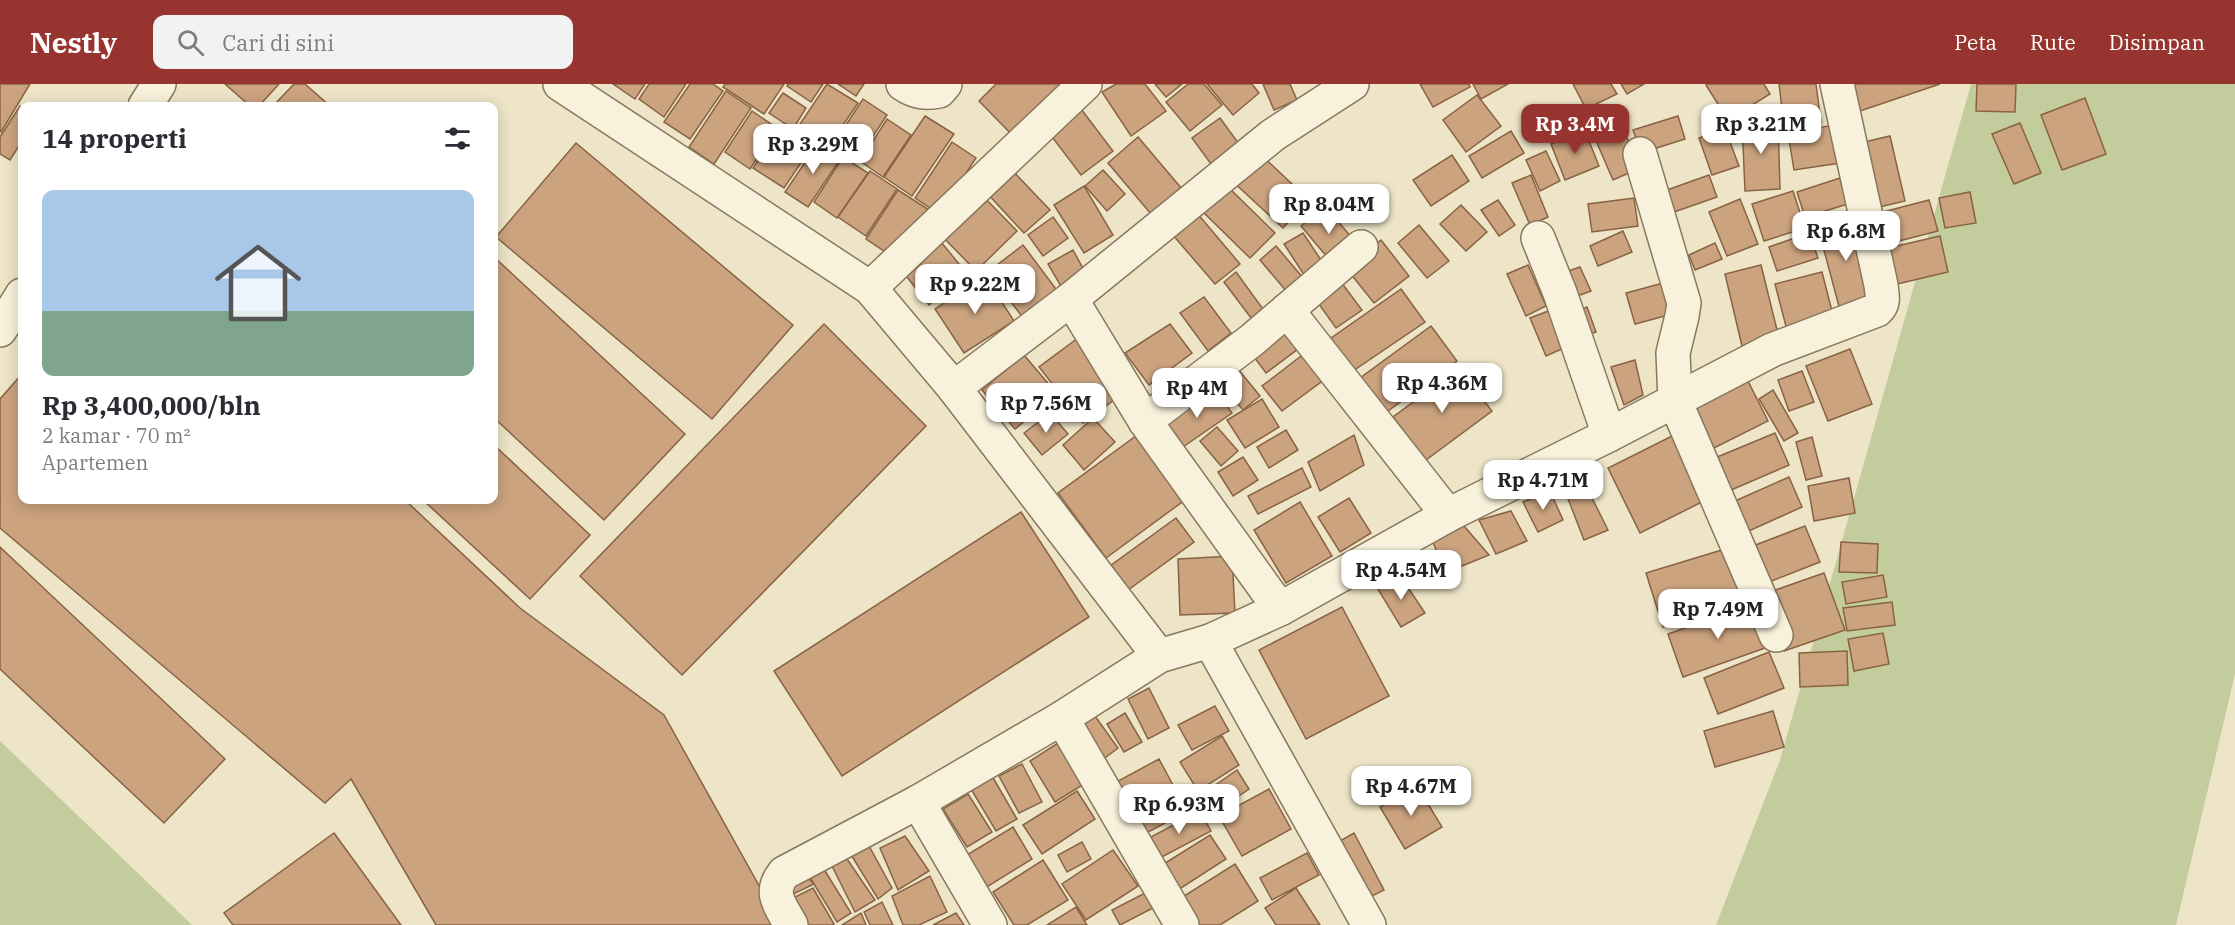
<!DOCTYPE html>
<html lang="id">
<meta charset="utf-8">
<style>
:root{--surface:#fff;--page:#f2f2f3;--text:#2b2b33;--muted:#7c7c81;--accent:#97342f}
body{margin:0;font-family:"IBM Plex Serif",serif;background:var(--page);color:var(--text);height:100vh;display:flex;flex-direction:column;font-size:22px;white-space:nowrap}
*{box-sizing:border-box;margin:0}
p{font-size:20px;color:var(--muted)}
.icon{flex:none;width:33px;height:33px;fill:none;stroke:currentColor;stroke-width:2;stroke-linecap:round;stroke-linejoin:round}
.map{position:relative;flex:1;overflow:hidden}
.sheet{position:absolute;left:18px;top:18px;width:480px;height:402px;display:flex;flex-direction:column;background:var(--surface);border-radius:12px;box-shadow:0 3px 15px #0003}
.sheet>*{flex:none}
.price{position:absolute;translate:-50% -51px;padding:0 14px;border-radius:12px;background:#fff;color:#222;font-size:20px;line-height:39px;filter:drop-shadow(0 2px 3px #0008)}
.price::after{content:'';position:absolute;left:50%;top:36px;width:18px;height:14px;margin-left:-9px;background:inherit;clip-path:polygon(0 0,100% 0,50% 100%)}
.price.current{background:var(--accent);color:#fff}
ul{padding:0;list-style:none}
li{display:grid;align-content:center;gap:12px;height:318px;padding:0 24px}
li span{display:grid;place-items:center;height:186px;border-radius:12px;color:#555}
li>.icon{margin-inline-start:auto}
span .icon{width:108px;height:108px;fill:#fffc;stroke-width:1}
li b{font-size:26px}
h2{display:flex;justify-content:space-between;align-items:center;height:72px;padding:0 24px;font-size:26px}
header{display:flex;align-items:center;gap:36px;box-sizing:border-box;height:84px;padding:0 30px;background:var(--accent);color:#fff}
header strong{font-size:28px}
nav{display:flex;gap:33px;margin-inline-start:auto;font-size:21px}
.search{width:420px;height:54px;background:var(--page);display:flex;align-items:center;gap:15px;box-sizing:border-box;padding:0 21px;border-radius:12px;color:var(--muted);font-size:22px}
.map>svg:first-child{display:block}
.green{fill:#c3cc9c}
.building{fill:#cba37f;stroke:#886343;stroke-width:1.5}
.lines{fill:none;stroke-linecap:round;stroke-linejoin:round}
.minor-casing{stroke:#89775d;stroke-width:36}
.minor{stroke:#f8f1db;stroke-width:33}
</style>
<header>
<strong>Nestly</strong>
<div class="search"><svg class="icon" aria-label="search" viewBox="0 0 24 24"><circle cx="10" cy="10" r="6"/><path d="M15 15l6 6"/></svg>Cari di sini</div>
<nav><a>Peta</a><a>Rute</a><a>Disimpan</a></nav>
</header>
<div class="map">
<svg width="2235" height="841" viewBox="0 0 2235 841">
<rect width="100%" height="100%" fill="#eee5c8"/>
<g class="green">
<polygon points="1971,0 2235,0 2235,590 2176,841 1716,841 1780,676"/>
<polygon points="0,657 192,841 0,841"/>
</g>
<g class="building">
<polygon points="0,0 30,0 1,48 0,47"/>
<polygon points="225,0 279,0 259,22 250,22"/>
<polygon points="294,0 305,0 330,22 273,22"/>
<polygon points="613,0 645,0 635,15"/>
<polygon points="649,0 686,0 664,33 639,15"/>
<polygon points="690,0 713,0 723,7 690,55 664,38"/>
<polygon points="725,0 784,0 764,30 723,3"/>
<polygon points="788,0 823,0 811,18 787,2"/>
<polygon points="827,0 858,19 830,60 800,40"/>
<polygon points="838,0 864,0 856,12"/>
<polygon points="996,0 1069,0 1015,54 979,17"/>
<polygon points="1116,0 1145,0 1166,27 1131,52 1102,8"/>
<polygon points="1155,0 1182,0 1166,13"/>
<polygon points="1188,0 1204,0 1222,21 1190,47 1166,18"/>
<polygon points="1207,0 1252,0 1259,9 1233,31"/>
<polygon points="1263,0 1290,0 1297,16 1274,26"/>
<polygon points="1420,0 1469,0 1470,3 1433,23"/>
<polygon points="1473,0 1508,0 1481,15"/>
<polygon points="1573,0 1611,0 1617,10 1586,25"/>
<polygon points="1621,0 1644,0 1627,10"/>
<polygon points="1707,0 1764,0 1770,10 1728,36 1706,1"/>
<polygon points="1779,0 1816,0 1821,38 1784,42"/>
<polygon points="1844,0 1940,0 1854,29"/>
<polygon points="1977,0 2016,0 2015,28 1976,27"/>
<polygon points="726,7 751,24 714,80 689,63"/>
<polygon points="783,9 806,24 793,45 769,29"/>
<polygon points="1477,11 1501,42 1466,68 1443,36"/>
<polygon points="2085,14 2106,70 2062,86 2041,31"/>
<polygon points="863,15 887,31 856,78 832,62"/>
<polygon points="1078,21 1113,67 1081,91 1046,45"/>
<polygon points="20,22 22,24 22,57 10,76 0,70 0,53"/>
<polygon points="752,27 777,44 750,85 725,68"/>
<polygon points="925,32 954,50 912,112 884,93"/>
<polygon points="1678,32 1685,55 1641,69 1633,46"/>
<polygon points="1220,34 1239,60 1211,80 1192,54"/>
<polygon points="887,35 911,51 883,93 860,77"/>
<polygon points="1778,36 1780,105 1745,107 1742,38"/>
<polygon points="2020,39 2041,89 2014,100 1992,50"/>
<polygon points="782,41 813,61 784,104 753,84"/>
<polygon points="1834,41 1840,79 1794,86 1788,49"/>
<polygon points="1725,45 1739,82 1712,91 1699,54"/>
<polygon points="1511,47 1524,69 1482,94 1469,72"/>
<polygon points="1585,47 1599,82 1565,96 1551,60"/>
<polygon points="1624,47 1640,84 1613,96 1597,59"/>
<polygon points="1890,52 1905,117 1875,124 1860,59"/>
<polygon points="1138,53 1182,105 1151,130 1108,79"/>
<polygon points="952,58 976,74 939,130 915,114"/>
<polygon points="576,59 793,241 712,335 496,153"/>
<polygon points="818,59 841,74 808,123 785,108"/>
<polygon points="1546,67 1560,97 1540,107 1526,76"/>
<polygon points="1258,68 1309,116 1283,144 1231,96"/>
<polygon points="1452,71 1469,97 1431,122 1413,96"/>
<polygon points="843,73 868,89 837,134 814,118"/>
<polygon points="1010,84 1050,126 1024,149 985,107"/>
<polygon points="1103,86 1125,110 1107,127 1085,102"/>
<polygon points="870,87 897,105 866,152 838,133"/>
<polygon points="1531,91 1548,133 1530,141 1512,99"/>
<polygon points="1709,91 1717,113 1674,128 1667,106"/>
<polygon points="1840,94 1848,120 1805,133 1797,108"/>
<polygon points="1084,102 1113,151 1084,169 1054,121"/>
<polygon points="1229,104 1275,149 1250,174 1204,129"/>
<polygon points="898,106 929,126 896,175 866,155"/>
<polygon points="1793,107 1805,144 1764,157 1752,120"/>
<polygon points="1970,108 1976,139 1945,144 1939,114"/>
<polygon points="980,109 1017,147 976,187 939,149"/>
<polygon points="1634,114 1638,142 1592,148 1588,120"/>
<polygon points="1740,115 1758,160 1727,172 1709,128"/>
<polygon points="1498,116 1515,141 1499,152 1481,126"/>
<polygon points="1929,116 1938,147 1887,160 1879,129"/>
<polygon points="1461,121 1487,148 1466,167 1440,140"/>
<polygon points="1191,122 1240,180 1215,200 1166,143"/>
<polygon points="1325,122 1357,160 1333,180 1301,142"/>
<polygon points="1853,131 1876,216 1840,226 1817,140"/>
<polygon points="1053,133 1068,154 1043,172 1028,151"/>
<polygon points="1419,141 1449,177 1427,194 1398,159"/>
<polygon points="1623,147 1632,168 1598,182 1590,162"/>
<polygon points="1303,149 1327,185 1308,197 1284,160"/>
<polygon points="1809,149 1818,174 1777,187 1769,163"/>
<polygon points="1940,152 1948,188 1897,200 1888,164"/>
<polygon points="937,153 968,191 929,221 900,184"/>
<polygon points="1381,156 1409,192 1374,219 1346,184"/>
<polygon points="1715,159 1722,175 1695,186 1689,171"/>
<polygon points="1023,161 1059,209 1024,235 988,188"/>
<polygon points="1276,162 1304,195 1287,208 1260,176"/>
<polygon points="1073,166 1086,190 1062,204 1048,180"/>
<polygon points="494,173 685,350 604,436 494,334"/>
<polygon points="1528,181 1546,222 1526,232 1507,190"/>
<polygon points="1761,181 1779,254 1742,262 1725,190"/>
<polygon points="1580,183 1591,207 1572,214 1560,190"/>
<polygon points="1236,188 1263,225 1251,234 1224,198"/>
<polygon points="1822,188 1835,239 1788,250 1775,200"/>
<polygon points="985,192 1014,237 964,269 935,225"/>
<polygon points="1341,198 1362,226 1336,244 1316,216"/>
<polygon points="1667,198 1676,229 1635,240 1626,209"/>
<polygon points="1401,205 1425,238 1347,291 1324,259"/>
<polygon points="1204,213 1231,249 1208,267 1180,229"/>
<polygon points="1587,223 1596,248 1584,252 1572,230"/>
<polygon points="1551,226 1566,263 1546,272 1530,234"/>
<polygon points="824,240 926,342 682,591 580,492"/>
<polygon points="1170,240 1192,269 1149,301 1125,269"/>
<polygon points="1431,242 1457,277 1381,332 1356,297"/>
<polygon points="1282,244 1298,265 1266,289 1251,269"/>
<polygon points="1078,254 1122,310 1083,339 1039,283"/>
<polygon points="1850,265 1872,320 1828,337 1806,282"/>
<polygon points="1305,269 1325,295 1282,327 1262,302"/>
<polygon points="1024,271 1057,310 1015,345 982,306"/>
<polygon points="1635,276 1643,311 1624,321 1611,283"/>
<polygon points="1233,279 1260,312 1243,326 1216,294"/>
<polygon points="1459,284 1492,327 1426,376 1393,333"/>
<polygon points="1802,287 1814,318 1789,327 1778,296"/>
<polygon points="22,290 22,416 405,416 520,524 664,631 781,841 436,841 351,695 325,719 0,444 0,315"/>
<polygon points="1747,295 1768,337 1706,368 1684,326"/>
<polygon points="1214,304 1232,329 1180,365 1162,340"/>
<polygon points="1773,306 1798,349 1784,357 1759,315"/>
<polygon points="1262,315 1279,343 1245,364 1227,336"/>
<polygon points="1050,329 1068,350 1042,371 1024,349"/>
<polygon points="1093,334 1115,358 1084,386 1063,361"/>
<polygon points="1217,343 1238,367 1221,382 1200,357"/>
<polygon points="1286,346 1298,366 1269,384 1257,363"/>
<polygon points="1140,349 1189,413 1106,474 1058,409"/>
<polygon points="1775,349 1789,381 1729,407 1715,374"/>
<polygon points="1676,350 1708,415 1640,449 1608,384"/>
<polygon points="1354,351 1364,381 1320,407 1308,378"/>
<polygon points="1812,353 1822,392 1806,396 1796,358"/>
<polygon points="494,361 590,451 530,515 423,416 494,416"/>
<polygon points="1243,373 1258,396 1233,412 1218,388"/>
<polygon points="1302,384 1311,403 1258,430 1248,412"/>
<polygon points="1789,393 1802,423 1740,451 1726,421"/>
<polygon points="1849,394 1855,429 1814,437 1808,402"/>
<polygon points="1584,398 1608,446 1584,456 1565,407"/>
<polygon points="1550,407 1563,436 1538,448 1523,418"/>
<polygon points="1349,414 1371,449 1340,468 1318,433"/>
<polygon points="1300,418 1332,472 1286,499 1254,446"/>
<polygon points="1511,427 1527,457 1496,470 1479,436"/>
<polygon points="1021,428 1089,533 842,692 774,587"/>
<polygon points="1176,434 1194,458 1128,506 1110,482"/>
<polygon points="1464,442 1489,471 1445,489 1433,458"/>
<polygon points="1805,442 1820,478 1759,502 1745,465"/>
<polygon points="1841,458 1878,460 1877,489 1839,488"/>
<polygon points="1735,462 1752,516 1663,543 1646,489"/>
<polygon points="0,463 225,675 164,739 0,585"/>
<polygon points="1232,472 1235,529 1180,531 1178,475"/>
<polygon points="1824,489 1845,546 1784,567 1764,510"/>
<polygon points="1883,491 1887,513 1846,520 1842,498"/>
<polygon points="1401,493 1425,529 1401,543 1376,502"/>
<polygon points="1892,518 1895,541 1847,547 1843,524"/>
<polygon points="1753,520 1768,563 1683,593 1668,550"/>
<polygon points="1342,523 1389,612 1306,655 1259,566"/>
<polygon points="1883,549 1889,580 1854,587 1848,555"/>
<polygon points="1847,567 1848,601 1800,603 1799,569"/>
<polygon points="1769,568 1784,604 1718,630 1704,594"/>
<polygon points="1149,604 1169,644 1148,655 1128,615"/>
<polygon points="1215,622 1229,647 1192,666 1178,641"/>
<polygon points="1773,627 1784,663 1715,683 1704,647"/>
<polygon points="1125,629 1142,658 1124,668 1107,640"/>
<polygon points="1095,632 1118,664 1098,679 1075,647"/>
<polygon points="1222,652 1239,681 1198,707 1180,678"/>
<polygon points="1058,659 1084,700 1055,718 1030,677"/>
<polygon points="1159,675 1174,703 1124,730 1109,702"/>
<polygon points="1022,680 1042,718 1019,729 999,692"/>
<polygon points="1237,686 1249,705 1217,727 1204,709"/>
<polygon points="992,692 1017,735 996,747 971,705"/>
<polygon points="1186,702 1197,722 1137,754 1126,734"/>
<polygon points="1417,702 1442,743 1405,765 1380,723"/>
<polygon points="1269,705 1291,745 1242,772 1219,732"/>
<polygon points="1077,707 1095,735 1042,770 1023,741"/>
<polygon points="968,710 992,748 967,763 943,725"/>
<polygon points="1200,727 1211,747 1158,775 1147,755"/>
<polygon points="1013,743 1032,775 977,809 957,777"/>
<polygon points="334,749 401,841 233,841 224,829"/>
<polygon points="1354,749 1384,806 1368,814 1338,758"/>
<polygon points="1210,751 1226,775 1178,806 1162,781"/>
<polygon points="905,752 929,787 898,806 880,764"/>
<polygon points="1082,758 1091,775 1067,788 1058,771"/>
<polygon points="868,760 892,804 878,815 850,769"/>
<polygon points="1113,766 1138,802 1086,836 1062,800"/>
<polygon points="1307,769 1319,791 1272,816 1260,794"/>
<polygon points="845,772 875,816 855,828 831,780"/>
<polygon points="1043,776 1068,816 1027,841 1014,841 993,808"/>
<polygon points="1235,780 1258,817 1220,841 1187,841 1173,819"/>
<polygon points="822,782 851,829 837,838 809,792"/>
<polygon points="806,792 814,800 783,815 781,807"/>
<polygon points="930,792 947,828 919,841 903,841 892,812"/>
<polygon points="813,804 834,840 832,841 806,841 793,814"/>
<polygon points="1296,804 1320,841 1276,841 1265,824"/>
<polygon points="1145,809 1153,824 1120,841 1112,826"/>
<polygon points="882,818 893,841 870,841 864,828"/>
<polygon points="1076,823 1087,841 1047,841"/>
<polygon points="861,829 866,841 842,841"/>
<polygon points="956,829 964,841 933,841"/>
</g>
<g class="lines">
<g class="minor-casing">
<g id="minor">
<polyline points="560,0 870,204 954,304 1159,572"/>
<path d="M903 0C915 8 925 10 939 7L945 0"/>
<polyline points="145,22 159,0"/>
<polyline points="1640,70 1684,219 1682,232 1673,269 1675,317 1776,551"/>
<polyline points="1538,154 1560,209 1609,351"/>
<polyline points="870,204 1085,0"/>
<polyline points="1071,215 1145,337 1280,525"/>
<polyline points="1287,226 1448,431"/>
<polyline points="0,246 22,211"/>
<polyline points="954,304 1071,215 1273,51 1352,0"/>
<polyline points="1145,337 1252,256 1361,163"/>
<polyline points="1210,557 1369,841"/>
<polyline points="1062,634 1182,841"/>
<polyline points="918,718 990,841"/>
<path d="M791 841C780 821 768 809 784 789L918 718 1062 634 1159 572 1210 557 1280 525 1448 431 1609 351 1772 266 1877 226C1885 219 1882 211 1881 201L1837 0"/>
</g>
</g>
<use href="#minor" class="minor"/>
</g>
</svg>
<b class="price current" style="left:1575px;top:71px">Rp 3.4M</b>
<b class="price" style="left:1761px;top:71px">Rp 3.21M</b>
<b class="price" style="left:813px;top:91px">Rp 3.29M</b>
<b class="price" style="left:1329px;top:151px">Rp 8.04M</b>
<b class="price" style="left:1846px;top:178px">Rp 6.8M</b>
<b class="price" style="left:975px;top:231px">Rp 9.22M</b>
<b class="price" style="left:1442px;top:330px">Rp 4.36M</b>
<b class="price" style="left:1197px;top:335px">Rp 4M</b>
<b class="price" style="left:1046px;top:350px">Rp 7.56M</b>
<b class="price" style="left:1543px;top:427px">Rp 4.71M</b>
<b class="price" style="left:1401px;top:517px">Rp 4.54M</b>
<b class="price" style="left:1718px;top:556px">Rp 7.49M</b>
<b class="price" style="left:1411px;top:733px">Rp 4.67M</b>
<b class="price" style="left:1179px;top:751px">Rp 6.93M</b>
<section class="sheet">
<h2>14 properti<svg class="icon" aria-label="filters" viewBox="0 0 24 24"><path d="M4 7h16M4 17h16"/><circle cx="9" cy="7" r="2"/><circle cx="15" cy="17" r="2"/></svg></h2>
<ul>
<li><span style="background:linear-gradient(#a9c7e8 65%,#7fa58c 0)"><svg class="icon" aria-label="home" viewBox="0 0 24 24"><path d="M3 11l9-7 9 7M6 9v11h12V9"/></svg></span><div><b>Rp 3,400,000/bln</b><p>2 kamar · 70 m²</p><p>Apartemen</p></div></li>
</ul>
</section>
</div>
